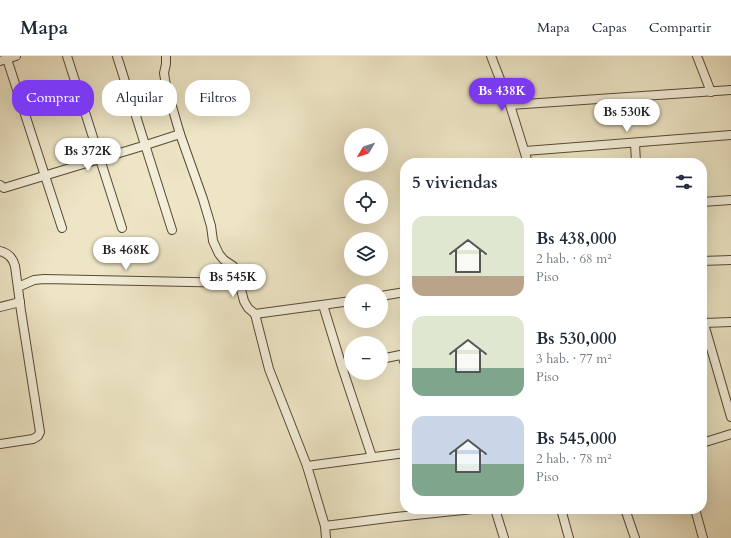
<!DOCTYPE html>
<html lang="es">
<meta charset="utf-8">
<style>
:root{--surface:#fff;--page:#f2f2f3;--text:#1f2937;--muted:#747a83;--line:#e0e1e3;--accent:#7c3aed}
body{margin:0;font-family:Cardo,serif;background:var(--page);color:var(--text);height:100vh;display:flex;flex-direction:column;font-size:15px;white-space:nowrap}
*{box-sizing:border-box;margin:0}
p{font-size:13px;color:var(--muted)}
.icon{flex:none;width:22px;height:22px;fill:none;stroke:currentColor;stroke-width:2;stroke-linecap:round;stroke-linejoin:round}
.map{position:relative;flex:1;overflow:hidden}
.panel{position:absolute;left:400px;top:102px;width:307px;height:356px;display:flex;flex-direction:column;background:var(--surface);border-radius:16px;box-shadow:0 4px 16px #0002}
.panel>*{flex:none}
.banner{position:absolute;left:12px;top:24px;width:328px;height:36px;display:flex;gap:8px}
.needle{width:26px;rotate:231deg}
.fabs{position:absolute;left:344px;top:72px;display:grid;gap:8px}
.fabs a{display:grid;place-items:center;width:44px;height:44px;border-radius:50%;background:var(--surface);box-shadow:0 4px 16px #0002;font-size:20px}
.price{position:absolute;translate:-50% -34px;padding:0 9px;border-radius:14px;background:#fff;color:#222;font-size:13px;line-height:26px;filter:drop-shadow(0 1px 2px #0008)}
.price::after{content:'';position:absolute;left:50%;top:24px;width:12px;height:9px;margin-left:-6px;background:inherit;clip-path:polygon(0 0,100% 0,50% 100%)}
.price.selected{background:var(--accent);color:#fff}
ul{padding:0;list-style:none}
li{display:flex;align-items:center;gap:12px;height:100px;padding:0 12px}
li span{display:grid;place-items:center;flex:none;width:112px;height:80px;border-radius:12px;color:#555}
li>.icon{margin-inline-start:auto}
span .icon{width:48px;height:48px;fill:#fffc;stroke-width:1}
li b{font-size:17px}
h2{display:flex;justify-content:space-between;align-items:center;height:48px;padding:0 12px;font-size:17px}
.pill{padding:0 14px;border-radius:16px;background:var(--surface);box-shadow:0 4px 16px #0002;font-size:14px;line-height:36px}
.pill.selected{background:var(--accent);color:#fff}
header{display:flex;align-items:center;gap:24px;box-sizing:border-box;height:56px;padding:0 20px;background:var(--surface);border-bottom:1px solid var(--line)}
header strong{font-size:19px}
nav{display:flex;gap:22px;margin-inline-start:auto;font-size:14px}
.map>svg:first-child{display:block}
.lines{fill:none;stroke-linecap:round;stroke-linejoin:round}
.street-casing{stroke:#584a34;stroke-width:10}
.street{stroke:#f3eed9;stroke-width:8}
</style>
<header>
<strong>Mapa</strong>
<nav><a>Mapa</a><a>Capas</a><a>Compartir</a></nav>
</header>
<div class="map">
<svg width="731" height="482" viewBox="0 0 731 482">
<rect width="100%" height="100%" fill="#ede5c5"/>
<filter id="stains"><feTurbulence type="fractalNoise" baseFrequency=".005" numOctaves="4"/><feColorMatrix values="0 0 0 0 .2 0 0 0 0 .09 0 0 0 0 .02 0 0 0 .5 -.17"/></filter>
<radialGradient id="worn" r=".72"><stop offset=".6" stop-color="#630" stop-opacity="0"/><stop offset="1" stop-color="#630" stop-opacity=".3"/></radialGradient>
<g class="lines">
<g class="street-casing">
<g id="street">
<polyline points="67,0 122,172"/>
<polyline points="117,0 172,174"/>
<polyline points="166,0 166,8 164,17 166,30 180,78 203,143 211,170 213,185 219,198 224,204 233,210 237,218 244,245 248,252 255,258 269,313 307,410 325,470 326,482"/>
<polyline points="491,0 510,49 528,107"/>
<polyline points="697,0 711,36"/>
<polyline points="7,3 62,172"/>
<polyline points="0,5 16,0"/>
<polyline points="510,49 731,34"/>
<polyline points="635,87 636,107"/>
<polyline points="525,95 731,79"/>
<polyline points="0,129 4,132 146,89 180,78"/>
<polyline points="702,146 731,144"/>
<path d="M0 195C8 197 13 202 15 210L21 255 40 376 38 380 33 383 0 388"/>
<polyline points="702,205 731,204"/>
<polyline points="18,231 34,224 44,223 239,227"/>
<polyline points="381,240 405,236"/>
<polyline points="323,249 342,311 372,401"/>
<polyline points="0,251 20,246"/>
<polyline points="255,258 351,245"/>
<polyline points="702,261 731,361"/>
<polyline points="704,267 731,266"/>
<polyline points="402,299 405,308"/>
<polyline points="381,303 405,298"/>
<polyline points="702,387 731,378"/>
<polyline points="307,410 405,397"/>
<polyline points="495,453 504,482"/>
<polyline points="561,453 569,482"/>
<polyline points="625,453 635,482"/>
<polyline points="695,453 703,482"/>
<polyline points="325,470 396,461 473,453"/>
</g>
</g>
<use href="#street" class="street"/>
</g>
<rect width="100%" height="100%" filter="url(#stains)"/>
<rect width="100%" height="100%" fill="url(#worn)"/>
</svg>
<div class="fabs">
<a><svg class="needle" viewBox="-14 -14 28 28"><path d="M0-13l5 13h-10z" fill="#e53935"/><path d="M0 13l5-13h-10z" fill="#747a83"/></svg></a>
<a><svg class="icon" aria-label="locate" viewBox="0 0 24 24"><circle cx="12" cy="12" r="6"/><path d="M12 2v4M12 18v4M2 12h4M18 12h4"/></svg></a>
<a><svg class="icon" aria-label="layers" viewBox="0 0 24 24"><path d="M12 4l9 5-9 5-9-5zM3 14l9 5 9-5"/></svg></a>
<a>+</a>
<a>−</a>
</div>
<b class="price selected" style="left:502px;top:56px">Bs 438K</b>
<b class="price" style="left:627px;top:77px">Bs 530K</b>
<b class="price" style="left:88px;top:116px">Bs 372K</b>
<b class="price" style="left:126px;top:215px">Bs 468K</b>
<b class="price" style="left:233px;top:242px">Bs 545K</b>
<div class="banner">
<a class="pill selected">Comprar</a>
<a class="pill">Alquilar</a>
<a class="pill">Filtros</a>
</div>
<section class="panel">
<h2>5 viviendas<svg class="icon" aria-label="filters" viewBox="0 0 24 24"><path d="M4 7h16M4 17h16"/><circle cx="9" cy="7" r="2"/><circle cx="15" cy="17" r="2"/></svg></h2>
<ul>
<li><span style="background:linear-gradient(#dfe7d0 75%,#b9a48a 0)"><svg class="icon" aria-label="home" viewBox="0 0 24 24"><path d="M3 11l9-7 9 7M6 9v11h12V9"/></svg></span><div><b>Bs 438,000</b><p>2 hab. · 68 m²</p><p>Piso</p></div></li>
<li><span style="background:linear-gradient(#dfe7d0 65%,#7fa58c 0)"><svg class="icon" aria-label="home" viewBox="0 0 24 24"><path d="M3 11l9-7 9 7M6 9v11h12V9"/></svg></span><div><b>Bs 530,000</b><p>3 hab. · 77 m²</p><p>Piso</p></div></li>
<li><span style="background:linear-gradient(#c9d6e8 60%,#7fa58c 0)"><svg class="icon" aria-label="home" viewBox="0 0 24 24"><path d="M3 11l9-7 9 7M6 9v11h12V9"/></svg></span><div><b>Bs 545,000</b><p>2 hab. · 78 m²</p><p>Piso</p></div></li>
</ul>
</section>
</div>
